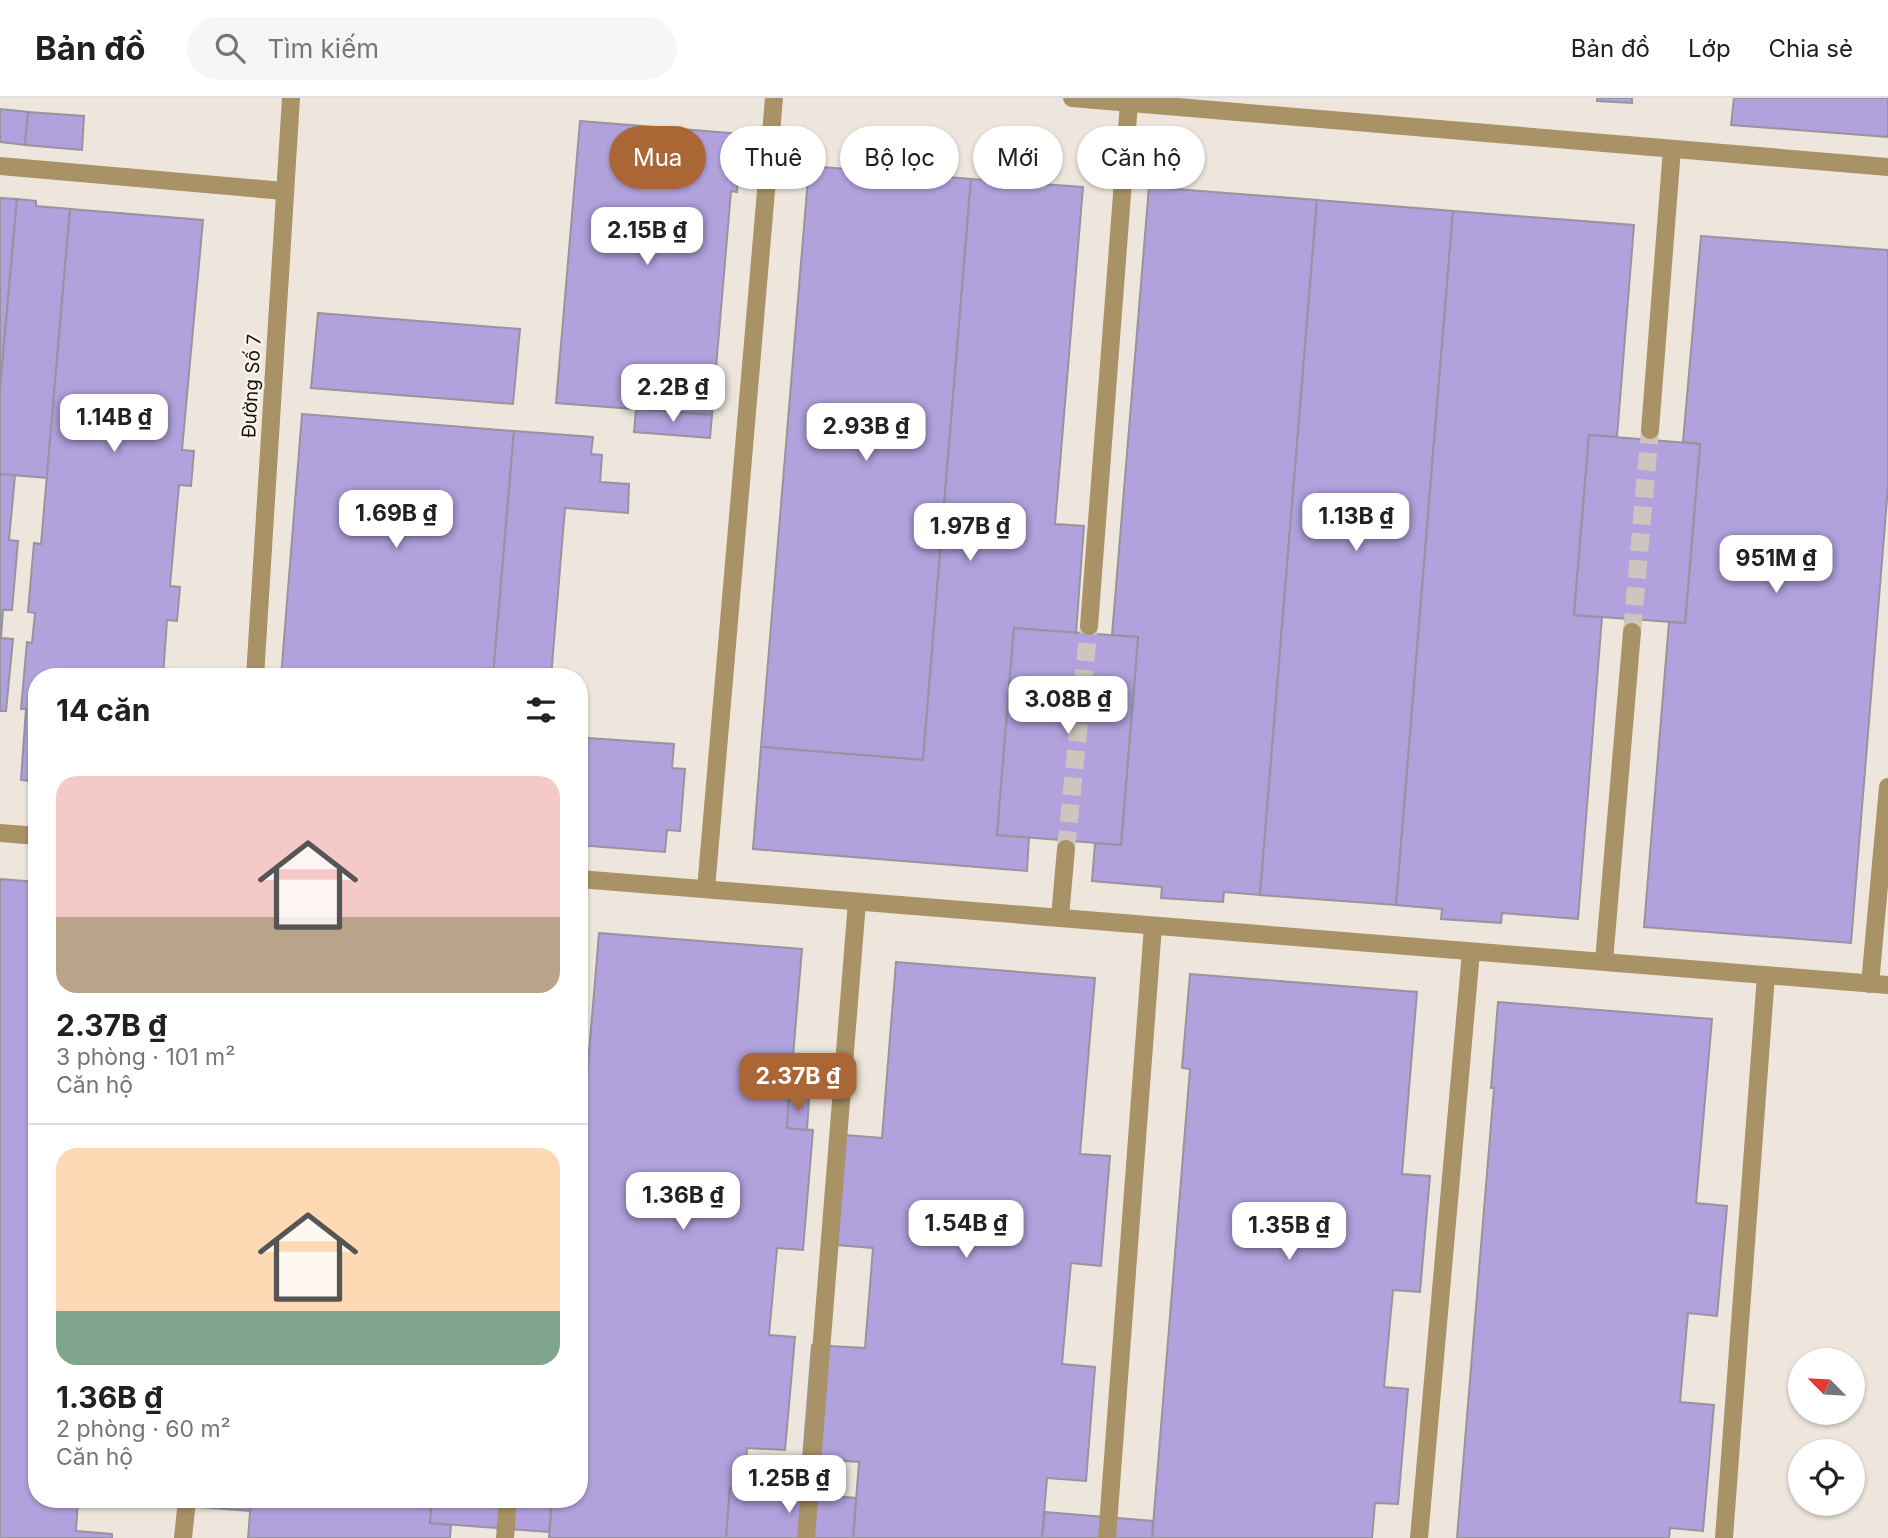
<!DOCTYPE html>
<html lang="vi">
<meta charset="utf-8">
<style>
:root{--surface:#fff;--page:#f6f6f6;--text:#202124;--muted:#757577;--line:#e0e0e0;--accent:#aa6735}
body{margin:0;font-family:Inter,sans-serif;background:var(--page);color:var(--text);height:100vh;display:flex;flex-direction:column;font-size:26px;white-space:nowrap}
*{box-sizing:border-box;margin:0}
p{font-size:23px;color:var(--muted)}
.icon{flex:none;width:38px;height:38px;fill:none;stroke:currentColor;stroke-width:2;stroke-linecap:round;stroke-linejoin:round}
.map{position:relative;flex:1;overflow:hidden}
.details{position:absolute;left:28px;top:570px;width:560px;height:840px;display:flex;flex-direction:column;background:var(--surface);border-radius:28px;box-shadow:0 2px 5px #0004}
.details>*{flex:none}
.banner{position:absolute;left:609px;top:28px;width:665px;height:63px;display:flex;gap:14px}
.needle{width:46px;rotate:294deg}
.controls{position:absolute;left:1788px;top:1250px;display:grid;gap:14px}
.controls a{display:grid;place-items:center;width:77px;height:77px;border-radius:50%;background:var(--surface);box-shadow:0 2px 5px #0004;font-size:35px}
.price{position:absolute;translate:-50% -60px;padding:0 16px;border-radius:14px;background:#fff;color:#222;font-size:23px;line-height:46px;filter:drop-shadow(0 2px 4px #0008)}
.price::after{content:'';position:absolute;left:50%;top:42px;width:21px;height:16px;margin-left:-10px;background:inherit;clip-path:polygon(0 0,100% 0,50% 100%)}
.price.on{background:var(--accent);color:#fff}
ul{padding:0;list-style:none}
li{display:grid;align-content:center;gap:14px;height:371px;padding:0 28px}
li+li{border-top:2px solid var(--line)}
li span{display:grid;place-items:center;height:217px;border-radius:21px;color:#555}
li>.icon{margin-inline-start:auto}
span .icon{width:126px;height:126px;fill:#fffc;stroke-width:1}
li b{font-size:30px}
h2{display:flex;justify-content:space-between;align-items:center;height:84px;padding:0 28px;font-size:30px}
.tag{padding:0 24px;border-radius:32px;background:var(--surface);box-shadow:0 2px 5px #0004;font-size:24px;line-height:63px}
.tag.on{background:var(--accent);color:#fff}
header{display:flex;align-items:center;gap:42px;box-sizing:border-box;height:98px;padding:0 35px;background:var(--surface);border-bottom:2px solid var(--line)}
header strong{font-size:33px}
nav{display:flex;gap:38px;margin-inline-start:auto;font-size:24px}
.search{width:490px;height:63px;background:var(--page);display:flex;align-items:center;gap:18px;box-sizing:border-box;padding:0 24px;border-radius:38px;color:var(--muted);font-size:26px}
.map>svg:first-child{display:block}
.building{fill:#b1a1dd;stroke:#96949e;stroke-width:2}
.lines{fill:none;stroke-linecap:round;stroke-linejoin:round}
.minor-tunnel{stroke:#cdc6be;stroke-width:18;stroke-dasharray:18 9;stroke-linecap:butt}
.minor{stroke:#a99266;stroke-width:18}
.labels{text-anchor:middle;stroke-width:5;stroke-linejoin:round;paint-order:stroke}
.street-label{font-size:19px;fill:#12100d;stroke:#fbf3ea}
</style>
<header>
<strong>Bản đồ</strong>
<div class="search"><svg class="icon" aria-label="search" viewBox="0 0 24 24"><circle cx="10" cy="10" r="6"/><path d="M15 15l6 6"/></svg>Tìm kiếm</div>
<nav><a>Bản đồ</a><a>Lớp</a><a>Chia sẻ</a></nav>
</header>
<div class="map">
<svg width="1888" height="1440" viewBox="0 0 1888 1440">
<rect width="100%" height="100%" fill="#eee6dd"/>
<g class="building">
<polygon points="1597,0 1632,0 1632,5 1597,3"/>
<polygon points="1734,0 1888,0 1888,39 1731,27"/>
<polygon points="0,11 28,14 25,47 0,44"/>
<polygon points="28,14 84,18 82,52 25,47"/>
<polygon points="580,23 742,36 737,94 731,93 712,317 556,305"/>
<polygon points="809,68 971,81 923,662 761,649"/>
<polygon points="971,81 1083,89 1055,426 1084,428 1076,535 1014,530 997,737 1029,739 1027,773 753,751 761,649 923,662"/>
<polygon points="1149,89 1317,102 1260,797 1224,794 1223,804 1161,800 1162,789 1092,783 1095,745 1121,747 1138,539 1112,537"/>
<polygon points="0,100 17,101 0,291"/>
<polygon points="17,101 36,103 36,108 70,111 47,380 0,376 0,291"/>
<polygon points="1317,102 1453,113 1396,807 1260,797"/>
<polygon points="70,111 203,122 182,352 194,353 191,388 179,387 170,488 180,489 177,523 167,522 163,579 37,579 37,684 21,682 26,611 21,611 27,544 32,545 35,515 28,514 34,445 41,446"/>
<polygon points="1453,113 1634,127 1617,339 1589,337 1574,517 1602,519 1578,821 1502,815 1501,825 1441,821 1442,811 1396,807"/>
<polygon points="1701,138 1888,152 1888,389 1851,845 1644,829 1669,524 1685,525 1700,346 1683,344"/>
<polygon points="318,215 520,231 513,306 311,290"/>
<polygon points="636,311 712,317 710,340 634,334"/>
<polygon points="302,316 514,333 493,579 281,579"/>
<polygon points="514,333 593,339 591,356 602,357 600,384 629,386 628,415 565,410 551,579 493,579"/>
<polygon points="1589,337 1700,346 1685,525 1574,517"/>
<polygon points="0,376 15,377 9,442 18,443 12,512 3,512 1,540 13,541 6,613 0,613"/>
<polygon points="1014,530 1138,539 1121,747 997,737"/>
<polygon points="588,640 674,646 672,670 685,671 680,733 667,732 665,754 579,747 579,654 587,655"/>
<polygon points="0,781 37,784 37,1402 78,1402 76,1433 112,1436 112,1440 0,1440"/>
<polygon points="599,835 802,851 787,1030 813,1032 803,1152 777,1150 769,1237 795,1239 785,1352 747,1350 744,1391 730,1390 726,1440 549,1440 552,1402 579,1402 579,1013 584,1014"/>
<polygon points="896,864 1095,880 1080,1056 1110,1058 1101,1168 1071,1165 1062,1266 1095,1269 1086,1383 1047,1380 1042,1440 853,1440 859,1364 803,1360 812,1247 865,1250 873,1150 824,1146 833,1036 882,1040"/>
<polygon points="1190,876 1417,894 1402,1076 1430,1078 1420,1194 1393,1192 1384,1289 1408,1291 1398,1406 1375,1405 1372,1440 1152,1440 1190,971 1182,970"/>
<polygon points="1498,904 1712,921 1696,1105 1727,1108 1717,1218 1688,1215 1680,1304 1714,1307 1703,1433 1670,1430 1669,1440 1457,1440 1494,990 1491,990"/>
<polygon points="789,998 809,1000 807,1032 787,1030"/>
<polygon points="730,1390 856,1400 853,1440 726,1440"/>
<polygon points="105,1402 251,1402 250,1413"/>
<polygon points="251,1402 432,1402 430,1425 451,1427 450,1440 248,1440"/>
<polygon points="432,1402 552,1402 549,1434 430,1425"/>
<polygon points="1045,1414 1153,1423 1152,1440 1042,1440"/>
</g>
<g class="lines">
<g class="minor-tunnel">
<polyline points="1632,534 1650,332"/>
<polyline points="1066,751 1089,528"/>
</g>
<g class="minor">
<polyline points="1072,0 1888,69"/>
<polyline points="0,68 284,93"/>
<polyline points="1650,332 1672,51"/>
<polyline points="1089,528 1129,5"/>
<polyline points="255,579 291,0"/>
<polyline points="0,735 37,738"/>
<polyline points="579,781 1888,887"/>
<polyline points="706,791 774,0"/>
<polyline points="1060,819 1066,751"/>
<polyline points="1604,863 1632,534"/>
<polyline points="1870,886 1888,689"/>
<polyline points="183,1440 187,1402"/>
<polyline points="505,1440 508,1402"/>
<polyline points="806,1440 857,804"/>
<polyline points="1107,1440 1153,828"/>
<polyline points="1419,1440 1471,854"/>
<polyline points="1724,1440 1766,877"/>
</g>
</g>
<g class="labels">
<g class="street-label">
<text transform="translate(251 288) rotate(-87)" y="7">Đường Số 7</text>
</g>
</g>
</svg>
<div class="controls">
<a><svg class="needle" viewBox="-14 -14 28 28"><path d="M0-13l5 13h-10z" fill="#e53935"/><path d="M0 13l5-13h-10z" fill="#757577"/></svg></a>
<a><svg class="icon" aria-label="locate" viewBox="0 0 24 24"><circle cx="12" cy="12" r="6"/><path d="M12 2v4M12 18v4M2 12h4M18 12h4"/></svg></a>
</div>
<b class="price" style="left:647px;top:169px">2.15B ₫</b>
<b class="price" style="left:673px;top:326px">2.2B ₫</b>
<b class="price" style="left:114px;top:356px">1.14B ₫</b>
<b class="price" style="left:866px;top:365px">2.93B ₫</b>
<b class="price" style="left:396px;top:452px">1.69B ₫</b>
<b class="price" style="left:1356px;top:455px">1.13B ₫</b>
<b class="price" style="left:970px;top:465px">1.97B ₫</b>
<b class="price" style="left:1776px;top:497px">951M ₫</b>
<b class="price" style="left:1068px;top:638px">3.08B ₫</b>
<b class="price on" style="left:798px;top:1015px">2.37B ₫</b>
<b class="price" style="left:683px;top:1134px">1.36B ₫</b>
<b class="price" style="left:966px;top:1162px">1.54B ₫</b>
<b class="price" style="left:1289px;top:1164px">1.35B ₫</b>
<b class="price" style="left:789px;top:1417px">1.25B ₫</b>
<div class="banner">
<a class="tag on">Mua</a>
<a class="tag">Thuê</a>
<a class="tag">Bộ lọc</a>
<a class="tag">Mới</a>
<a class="tag">Căn hộ</a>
</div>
<section class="details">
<h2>14 căn<svg class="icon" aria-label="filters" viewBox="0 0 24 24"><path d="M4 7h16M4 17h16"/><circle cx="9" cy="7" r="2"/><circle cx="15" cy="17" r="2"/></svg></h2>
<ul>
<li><span style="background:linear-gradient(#f6c9c9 65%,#b9a48a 0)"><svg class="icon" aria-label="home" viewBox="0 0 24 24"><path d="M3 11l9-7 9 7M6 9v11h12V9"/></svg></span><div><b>2.37B ₫</b><p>3 phòng · 101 m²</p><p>Căn hộ</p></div></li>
<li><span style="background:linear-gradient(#ffd9b3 75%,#7fa58c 0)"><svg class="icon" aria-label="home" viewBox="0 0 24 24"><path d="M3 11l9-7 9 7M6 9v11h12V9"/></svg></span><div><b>1.36B ₫</b><p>2 phòng · 60 m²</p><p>Căn hộ</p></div></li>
</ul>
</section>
</div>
